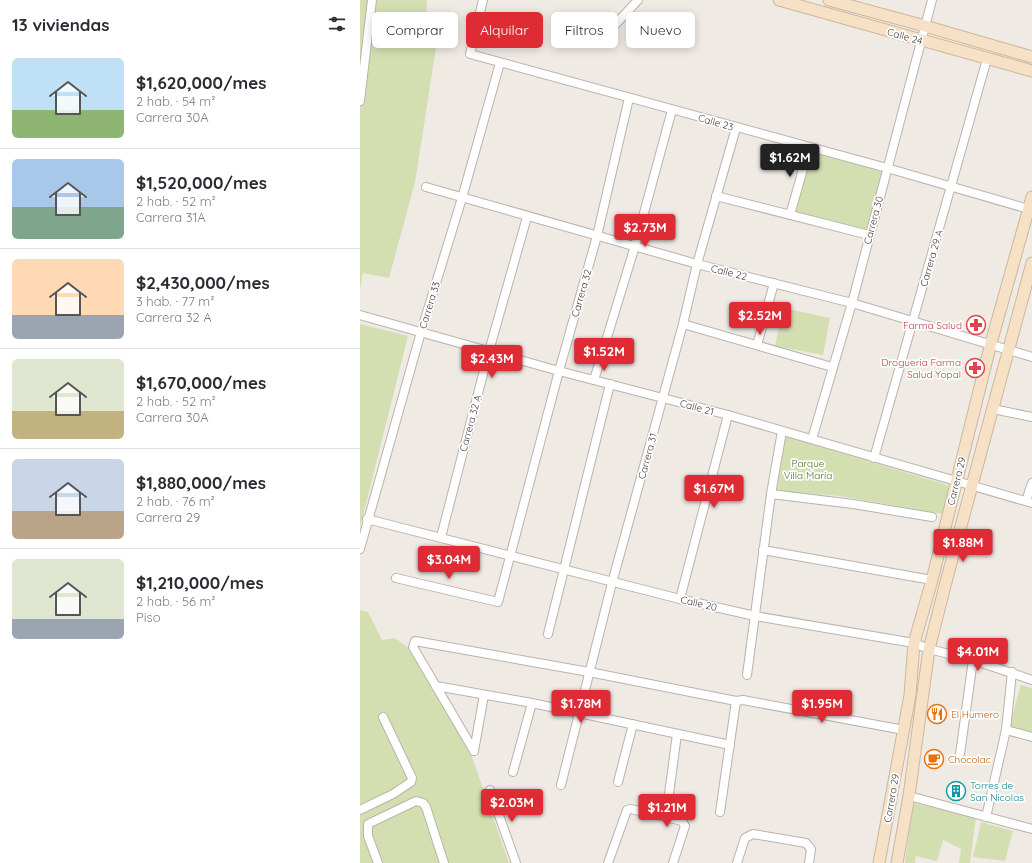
<!DOCTYPE html>
<html lang="es">
<meta charset="utf-8">
<style>
:root{--surface:#fff;--page:#f2f2f3;--text:#2b2b33;--muted:#7c7c81;--line:#e1e1e2;--accent:#df2b34}
body{margin:0;font-family:Quicksand,sans-serif;background:var(--page);color:var(--text);height:100vh;display:flex;flex-direction:column;font-size:15px;white-space:nowrap}
*{box-sizing:border-box;margin:0}
p{font-size:13px;color:var(--muted)}
.icon{flex:none;width:22px;height:22px;fill:none;stroke:currentColor;stroke-width:2;stroke-linecap:round;stroke-linejoin:round}
.map{position:relative;flex:1;overflow:hidden}
.panel{display:flex;flex-direction:column;background:var(--surface);width:360px}
.panel>*{flex:none}
.guide{position:absolute;left:12px;top:12px;width:380px;height:36px;display:flex;gap:8px}
.price{position:absolute;translate:-50% -34px;padding:0 9px;border-radius:4px;background:var(--accent);color:#fff;font-size:13px;line-height:26px;filter:drop-shadow(0 1px 2px #0008)}
.price::after{content:'';position:absolute;left:50%;top:24px;width:12px;height:9px;margin-left:-6px;background:inherit;clip-path:polygon(0 0,100% 0,50% 100%)}
.price.active{background:#222;color:#fff}
ul{padding:0;list-style:none}
li{display:flex;align-items:center;gap:12px;height:100px;padding:0 12px}
li+li{border-top:1px solid var(--line)}
li span{display:grid;place-items:center;flex:none;width:112px;height:80px;border-radius:6px;color:#555}
li>.icon{margin-inline-start:auto}
span .icon{width:48px;height:48px;fill:#fffc;stroke-width:1}
li b{font-size:17px}
h2{display:flex;justify-content:space-between;align-items:center;height:48px;padding:0 12px;font-size:17px}
.chip{padding:0 14px;border-radius:6px;background:var(--surface);box-shadow:0 2px 10px #0003;font-size:14px;line-height:36px}
.chip.active{background:var(--accent);color:#fff}
main{display:flex;flex:1;min-height:0}
.map>svg:first-child{display:block}
.green{fill:#d4dfb1}
.lines{fill:none;stroke-linecap:round;stroke-linejoin:round}
.street-casing{stroke:#bcb2ab;stroke-width:10}
.secondary-casing{stroke:#cdb69b;stroke-width:13}
.street{stroke:#fff;stroke-width:8}
.secondary{stroke:#f7e1c6;stroke-width:11}
.labels{text-anchor:middle;stroke-width:3.5;stroke-linejoin:round;paint-order:stroke}
.street-label{font-size:10px;fill:#413935;stroke:#fff}
.health-label{font-size:10px;fill:#be3a42;stroke:#fff;text-anchor:end}
.park-label{font-size:10px;fill:#526a30;stroke:#fff}
.food-label{font-size:10px;fill:#c56008;stroke:#fff;text-anchor:start}
.culture-label{font-size:10px;fill:#0d838f;stroke:#fff;text-anchor:start}
</style>
<main>
<section class="panel">
<h2>13 viviendas<svg class="icon" aria-label="filters" viewBox="0 0 24 24"><path d="M4 7h16M4 17h16"/><circle cx="9" cy="7" r="2"/><circle cx="15" cy="17" r="2"/></svg></h2>
<ul>
<li><span style="background:linear-gradient(#bfe0f5 65%,#8fb573 0)"><svg class="icon" aria-label="home" viewBox="0 0 24 24"><path d="M3 11l9-7 9 7M6 9v11h12V9"/></svg></span><div><b>$1,620,000/mes</b><p>2 hab. · 54 m²</p><p>Carrera 30A</p></div></li>
<li><span style="background:linear-gradient(#a9c7e8 60%,#7fa58c 0)"><svg class="icon" aria-label="home" viewBox="0 0 24 24"><path d="M3 11l9-7 9 7M6 9v11h12V9"/></svg></span><div><b>$1,520,000/mes</b><p>2 hab. · 52 m²</p><p>Carrera 31A</p></div></li>
<li><span style="background:linear-gradient(#ffd9b3 70%,#9aa5b1 0)"><svg class="icon" aria-label="home" viewBox="0 0 24 24"><path d="M3 11l9-7 9 7M6 9v11h12V9"/></svg></span><div><b>$2,430,000/mes</b><p>3 hab. · 77 m²</p><p>Carrera 32 A</p></div></li>
<li><span style="background:linear-gradient(#dfe7d0 65%,#c2b280 0)"><svg class="icon" aria-label="home" viewBox="0 0 24 24"><path d="M3 11l9-7 9 7M6 9v11h12V9"/></svg></span><div><b>$1,670,000/mes</b><p>2 hab. · 52 m²</p><p>Carrera 30A</p></div></li>
<li><span style="background:linear-gradient(#c9d6e8 65%,#b9a48a 0)"><svg class="icon" aria-label="home" viewBox="0 0 24 24"><path d="M3 11l9-7 9 7M6 9v11h12V9"/></svg></span><div><b>$1,880,000/mes</b><p>2 hab. · 76 m²</p><p>Carrera 29</p></div></li>
<li><span style="background:linear-gradient(#dfe7d0 75%,#9aa5b1 0)"><svg class="icon" aria-label="home" viewBox="0 0 24 24"><path d="M3 11l9-7 9 7M6 9v11h12V9"/></svg></span><div><b>$1,210,000/mes</b><p>2 hab. · 56 m²</p><p>Piso</p></div></li>
</ul>
</section>
<div class="map">
<svg width="672" height="863" viewBox="0 0 672 863">
<rect width="100%" height="100%" fill="#efeae4"/>
<g class="green">
<polygon points="0,0 67,0 66,13 81,16 55,182 29,278 3,273 0,289"/>
<polygon points="453,153 520,170 522,173 506,231 435,212 450,156"/>
<polygon points="423,308 470,318 463,355 415,346"/>
<polygon points="0,324 48,336 0,528"/>
<polygon points="425,436 587,485 589,488 582,514 480,496 417,491"/>
<polygon points="0,610 8,612 22,640 35,638 49,648 111,754 149,863 0,863"/>
<polygon points="661,685 672,688 672,733 649,726"/>
<polygon points="553,803 616,817 610,863 599,863 601,849 583,840 577,861 556,856 555,863 545,863"/>
<polygon points="621,822 653,831 645,861 613,857"/>
</g>
<g class="lines">
<g class="street-casing">
<g id="street">
<polyline points="123,0 110,54 527,168 672,210"/>
<polyline points="253,27 278,0"/>
<polyline points="0,101 12,0"/>
<polyline points="66,187 337,264 492,303 672,357"/>
<polyline points="356,196 509,235"/>
<polyline points="430,215 449,148"/>
<polyline points="0,315 199,371 368,415 672,503"/>
<polyline points="323,324 472,367"/>
<polyline points="397,345 414,283"/>
<polyline points="234,380 275,246 312,110"/>
<polyline points="633,409 672,417"/>
<polyline points="452,439 492,303 572,0"/>
<polyline points="514,458 627,59"/>
<polyline points="411,494 493,504 572,517"/>
<polyline points="666,501 672,483"/>
<polyline points="7,519 320,599 395,616 554,643 569,649 613,660 672,680"/>
<polyline points="81,537 129,351 167,217"/>
<polyline points="0,549 61,332 102,198 140,63"/>
<polyline points="403,550 572,580"/>
<polyline points="36,578 138,602 199,371 237,236 269,98"/>
<polyline points="320,599 368,415"/>
<polyline points="188,634 250,384"/>
<polyline points="387,675 411,494 422,431"/>
<polyline points="76,686 172,703 370,745"/>
<polyline points="646,730 672,737"/>
<polyline points="114,751 53,647 55,641 229,672 376,701 383,700 544,730"/>
<polyline points="114,751 124,695"/>
<polyline points="600,754 613,660"/>
<polyline points="153,772 172,703"/>
<polyline points="258,782 273,724"/>
<polyline points="201,785 252,583 323,324 337,264 376,128"/>
<polyline points="130,790 156,863"/>
<polyline points="309,794 317,734"/>
<polyline points="549,796 672,829"/>
<polyline points="0,810 33,794 51,782 52,778 23,717"/>
<polyline points="360,812 376,701"/>
<polyline points="626,817 646,730 652,672"/>
<polyline points="18,863 8,836 8,824 56,801 63,803 66,807 84,863"/>
<polyline points="248,863 267,810 271,809 322,821 325,826 313,863"/>
<polyline points="377,863 385,838 393,834 446,843 451,849 449,863"/>
</g>
</g>
<g class="secondary-casing">
<g id="secondary">
<polyline points="419,0 672,71"/>
<polyline points="469,0 565,26 672,57"/>
<polyline points="519,863 550,695 554,643 572,580 631,343 672,197"/>
<polyline points="537,863 549,796 569,649 587,578 672,263"/>
</g>
</g>
<use href="#street" class="street"/>
<use href="#secondary" class="secondary"/>
</g>
<defs>
<g id="pharmacy-ring" transform="scale(1)"><circle r="9.5" fill="#fff" stroke="#e0444e" stroke-width="1.5"/><path d="M-2-6h4v4h4v4h-4v4h-4v-4h-4v-4h4Z" fill="#e0444e"/></g>
<g id="restaurant-ring" transform="scale(1)"><circle r="9.5" fill="#fff" stroke="#e8710a" stroke-width="1.5"/><path d="M-5-6h1v4h1v-4h1v4h1v-4h1v5L-1.5 .5V6h-2V.5L-5-1ZM5-6V6H3V1.5H1.5Q1.5-4 5-6Z" fill="#e8710a"/></g>
<g id="cafe-ring" transform="scale(1)"><circle r="9.5" fill="#fff" stroke="#e8710a" stroke-width="1.5"/><path d="M-5.5-4.5H6V0H3Q3 3.5 0 3.5H-2.5Q-5.5 3.5-5.5 0ZM3-3.2v2h1.7v-2ZM-6 4.5H4V6H-6Z" fill="#e8710a"/></g>
<g id="building-ring" transform="scale(1)"><circle r="9.5" fill="#fff" stroke="#0f9aa8" stroke-width="1.5"/><path d="M-4-6H4V6H1V3H-1V6H-4ZM-2.5-4.3h1.7v1.8h-1.7ZM.8-4.3h1.7v1.8H.8ZM-2.5-1h1.7V.8h-1.7ZM.8-1h1.7V.8H.8Z" fill="#0f9aa8"/></g>
</defs>
<g fill-rule="evenodd">
<use href="#pharmacy-ring" x="616" y="325"/>
<use href="#pharmacy-ring" x="615" y="368"/>
<use href="#restaurant-ring" x="577" y="714"/>
<use href="#cafe-ring" x="574" y="759"/>
<use href="#building-ring" x="596" y="791"/>
</g>
<g class="labels">
<g class="street-label">
<text transform="translate(545 36) rotate(16)" y="4">Calle 24</text>
<text transform="translate(356 122) rotate(16)" y="4">Calle 23</text>
<text transform="translate(513 220) rotate(-75)" y="4">Carrera 30</text>
<text transform="translate(571 258) rotate(-74)" y="4">Carrera 29 A</text>
<text transform="translate(369 272) rotate(14)" y="4">Calle 22</text>
<text transform="translate(221 293) rotate(-74)" y="4">Carrera 32</text>
<text transform="translate(69 305) rotate(-73)" y="4">Carrera 33</text>
<text transform="translate(337 407) rotate(15)" y="4">Calle 21</text>
<text transform="translate(110 423) rotate(-75)" y="4">Carrera 32 A</text>
<text transform="translate(287 456) rotate(-75)" y="4">Carrera 31</text>
<text transform="translate(596 481) rotate(-76)" y="4">Carrera 29</text>
<text transform="translate(339 603) rotate(13)" y="4">Calle 20</text>
<text transform="translate(531 798) rotate(-80)" y="4">Carrera 29</text>
</g>
<g class="health-label">
<text x="602" y="329">Farma Salud</text>
<text x="601" y="366">Drogueria Farma<tspan x="601" dy="12">Salud Yopal</tspan></text>
</g>
<g class="park-label">
<text x="448" y="467">Parque<tspan x="448" dy="12">Villa María</tspan></text>
</g>
<g class="food-label">
<text x="591" y="718">El Humero</text>
<text x="588" y="763">Chocolac</text>
</g>
<g class="culture-label">
<text x="610" y="789">Torres de<tspan x="610" dy="12">San Nicolas</tspan></text>
</g>
</g>
</svg>
<b class="price active" style="left:430px;top:178px">$1.62M</b>
<b class="price" style="left:285px;top:248px">$2.73M</b>
<b class="price" style="left:400px;top:336px">$2.52M</b>
<b class="price" style="left:244px;top:372px">$1.52M</b>
<b class="price" style="left:132px;top:379px">$2.43M</b>
<b class="price" style="left:354px;top:509px">$1.67M</b>
<b class="price" style="left:603px;top:563px">$1.88M</b>
<b class="price" style="left:89px;top:580px">$3.04M</b>
<b class="price" style="left:618px;top:672px">$4.01M</b>
<b class="price" style="left:221px;top:724px">$1.78M</b>
<b class="price" style="left:462px;top:724px">$1.95M</b>
<b class="price" style="left:152px;top:823px">$2.03M</b>
<b class="price" style="left:307px;top:828px">$1.21M</b>
<div class="guide">
<a class="chip">Comprar</a>
<a class="chip active">Alquilar</a>
<a class="chip">Filtros</a>
<a class="chip">Nuevo</a>
</div>
</div>
</main>
